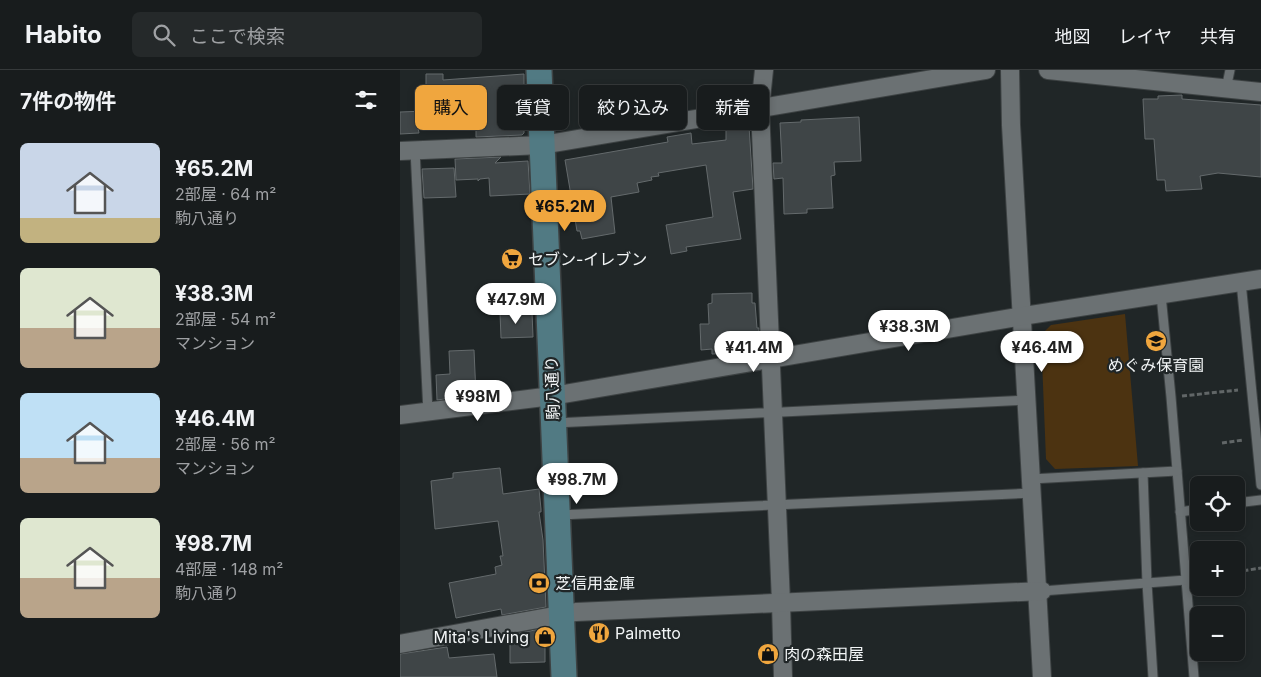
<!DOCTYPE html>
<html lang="ja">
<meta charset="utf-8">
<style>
:root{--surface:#181c1d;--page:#25292a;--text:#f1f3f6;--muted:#9fa1a4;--line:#363a3b;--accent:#f0a63e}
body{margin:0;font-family:Inter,"Noto Sans JP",sans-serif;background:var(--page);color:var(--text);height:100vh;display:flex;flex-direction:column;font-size:19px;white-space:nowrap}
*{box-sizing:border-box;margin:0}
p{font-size:16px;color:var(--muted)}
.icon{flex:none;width:28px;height:28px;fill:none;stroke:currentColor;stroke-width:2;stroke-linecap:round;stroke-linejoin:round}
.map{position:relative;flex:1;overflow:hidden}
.panel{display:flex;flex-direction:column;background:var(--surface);width:400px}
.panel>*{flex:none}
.guide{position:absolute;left:15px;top:15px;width:475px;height:45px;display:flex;gap:10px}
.tools{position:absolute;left:790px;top:406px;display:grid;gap:10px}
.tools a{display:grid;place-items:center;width:55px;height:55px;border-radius:8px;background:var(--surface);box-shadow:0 2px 8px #0003,0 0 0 1px var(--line);font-size:25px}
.price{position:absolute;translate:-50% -42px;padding:0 11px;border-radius:18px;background:#fff;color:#222;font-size:16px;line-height:32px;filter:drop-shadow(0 1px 2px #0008)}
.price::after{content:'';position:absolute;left:50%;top:30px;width:15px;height:11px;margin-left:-8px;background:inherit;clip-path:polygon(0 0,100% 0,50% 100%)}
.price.on{background:var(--accent);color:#111}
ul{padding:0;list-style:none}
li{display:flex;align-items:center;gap:15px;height:125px;padding:0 20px}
li span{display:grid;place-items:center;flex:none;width:140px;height:100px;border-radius:8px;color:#555}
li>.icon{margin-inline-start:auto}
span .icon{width:60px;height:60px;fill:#fffc;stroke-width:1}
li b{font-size:21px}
h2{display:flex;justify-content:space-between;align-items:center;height:60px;padding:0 20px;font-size:21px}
.chip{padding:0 18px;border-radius:8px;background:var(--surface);box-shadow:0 2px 8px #0003,0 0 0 1px var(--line);font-size:18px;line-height:45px}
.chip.on{background:var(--accent);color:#111}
header{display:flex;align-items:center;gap:30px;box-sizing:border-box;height:70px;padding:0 25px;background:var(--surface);border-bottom:1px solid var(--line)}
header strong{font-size:24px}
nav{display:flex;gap:28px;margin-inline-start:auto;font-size:18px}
.search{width:350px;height:45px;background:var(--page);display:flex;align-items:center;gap:12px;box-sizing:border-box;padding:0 18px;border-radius:8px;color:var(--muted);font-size:19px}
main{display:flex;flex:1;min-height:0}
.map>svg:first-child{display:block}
.green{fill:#4c3311}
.building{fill:#3f4547;stroke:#646a6c}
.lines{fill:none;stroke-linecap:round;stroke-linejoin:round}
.lane-casing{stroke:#3d4243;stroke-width:11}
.street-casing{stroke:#3d4243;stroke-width:20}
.secondary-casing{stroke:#3d4243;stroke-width:28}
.path{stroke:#616667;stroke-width:3;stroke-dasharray:5 2.5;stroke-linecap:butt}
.lane{stroke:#6b7173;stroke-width:9}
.street{stroke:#6b7173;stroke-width:18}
.secondary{stroke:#517a83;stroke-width:25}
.labels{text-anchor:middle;stroke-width:4.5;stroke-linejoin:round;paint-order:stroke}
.poi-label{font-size:16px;fill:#f2f5f6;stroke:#202627;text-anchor:start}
.street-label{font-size:16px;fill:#f2f5f6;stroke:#202627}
</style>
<header>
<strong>Habito</strong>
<div class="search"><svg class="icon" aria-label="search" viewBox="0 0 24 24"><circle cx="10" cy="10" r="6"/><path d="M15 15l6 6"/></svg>ここで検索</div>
<nav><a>地図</a><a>レイヤ</a><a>共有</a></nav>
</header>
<main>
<section class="panel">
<h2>7件の物件<svg class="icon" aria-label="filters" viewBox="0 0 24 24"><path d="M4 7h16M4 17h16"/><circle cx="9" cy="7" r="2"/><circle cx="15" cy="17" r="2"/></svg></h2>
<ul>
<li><span style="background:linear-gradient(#c9d6e8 75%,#c2b280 0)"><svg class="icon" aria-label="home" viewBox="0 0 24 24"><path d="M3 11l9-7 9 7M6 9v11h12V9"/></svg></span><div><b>¥65.2M</b><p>2部屋 · 64 m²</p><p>駒八通り</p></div></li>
<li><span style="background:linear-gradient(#dfe7d0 60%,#b9a48a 0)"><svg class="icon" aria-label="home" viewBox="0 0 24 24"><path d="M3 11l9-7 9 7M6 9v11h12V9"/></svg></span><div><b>¥38.3M</b><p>2部屋 · 54 m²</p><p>マンション</p></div></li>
<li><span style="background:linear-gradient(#bfe0f5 65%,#b9a48a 0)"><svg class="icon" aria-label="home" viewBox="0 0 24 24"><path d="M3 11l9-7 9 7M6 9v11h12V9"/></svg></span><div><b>¥46.4M</b><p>2部屋 · 56 m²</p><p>マンション</p></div></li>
<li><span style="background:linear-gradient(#dfe7d0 60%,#b9a48a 0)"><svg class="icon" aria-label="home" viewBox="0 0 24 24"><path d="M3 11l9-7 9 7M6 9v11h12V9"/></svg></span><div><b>¥98.7M</b><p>4部屋 · 148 m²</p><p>駒八通り</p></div></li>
</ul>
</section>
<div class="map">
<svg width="861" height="607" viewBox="0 0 861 607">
<rect width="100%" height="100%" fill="#202627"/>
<polygon class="green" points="725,244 738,396 655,399 646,389 641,265 651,255"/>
<g class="building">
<polygon points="26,4 43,4 43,10 124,4 124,63 122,65 76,67 76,58 18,58 19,63 0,64 0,42 26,41"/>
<polygon points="782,25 782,29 861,35 861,107 818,103 800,106 802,119 766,121 765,110 757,110 754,69 745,69 743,29 758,29 758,26"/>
<polygon points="459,47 461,91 434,92 435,105 431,106 433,138 407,139 407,143 384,144 383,108 374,109 373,93 382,93 380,53 401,52 401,50"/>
<polygon points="349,56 353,119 333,122 341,169 286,177 287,181 271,184 266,155 313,147 306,95 258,103 259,106 251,107 252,110 237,113 239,122 211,127 215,163 182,169 180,161 177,161 165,90 268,72 267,67 291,63 292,74 326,70 326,57"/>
<polygon points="101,87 95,93 128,91 130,124 90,126 89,108 80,109 78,111 78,109 56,110 55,89"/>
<polygon points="54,98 56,127 24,128 22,99"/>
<polygon points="352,223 352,233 355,233 357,258 359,258 358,279 340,283 312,284 312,279 301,280 300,254 309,254 308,234 312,233 312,224"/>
<polygon points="132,242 133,267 101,268 100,243"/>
<polygon points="74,280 76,325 37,330 36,305 50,304 49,281"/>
<polygon points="100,398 103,424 139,419 141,439 141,442 139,442 143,470 146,537 102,545 101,539 56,548 49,513 96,504 95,497 102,495 100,486 103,486 98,451 35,459 31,411 53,408 53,403"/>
<polygon points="140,559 140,570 145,569 145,592 110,593 110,565"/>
<polygon points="47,577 49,588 94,584 97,607 0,607 0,584"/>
</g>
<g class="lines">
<g class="lane-casing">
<g id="lane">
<polyline points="826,19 830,0"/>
<polyline points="15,80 28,342"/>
<polyline points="841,212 861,415"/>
<polyline points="761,225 771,327 794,607"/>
<polyline points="155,353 627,330"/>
<polyline points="743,403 747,513 753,607"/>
<polyline points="631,409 777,401"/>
<polyline points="836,433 861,430"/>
<polyline points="780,442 799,439"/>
<polyline points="160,445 632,423"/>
<polyline points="642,521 786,510"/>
</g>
</g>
<g class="street-casing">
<g id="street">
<polyline points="364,0 360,38 381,532 383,607"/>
<polyline points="610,0 611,55 642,607"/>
<polyline points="648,0 861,22"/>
<polyline points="0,81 142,75 586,0"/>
<polyline points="0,345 152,326 623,246 861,209"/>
<polyline points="0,574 176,542 642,521"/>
</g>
</g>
<g class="secondary-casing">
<polyline id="secondary" points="139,0 164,607"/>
</g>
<g class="path">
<polyline points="782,326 838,320"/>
<polyline points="822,373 843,370"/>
<polyline points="836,502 861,498"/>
</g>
<use href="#lane" class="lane"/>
<use href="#street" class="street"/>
<use href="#secondary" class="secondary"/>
</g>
<defs>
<g id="supermarket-disc" transform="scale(1.125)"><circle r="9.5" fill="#f0a63e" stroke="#202627"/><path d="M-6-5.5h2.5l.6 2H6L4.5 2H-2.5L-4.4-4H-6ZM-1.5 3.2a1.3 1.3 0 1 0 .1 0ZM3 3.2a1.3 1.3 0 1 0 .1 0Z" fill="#111"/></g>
<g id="school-disc" transform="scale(1.125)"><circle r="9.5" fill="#f0a63e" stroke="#202627"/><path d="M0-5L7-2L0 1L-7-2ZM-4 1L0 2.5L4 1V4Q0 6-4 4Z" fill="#111"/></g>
<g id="bank-disc" transform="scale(1.125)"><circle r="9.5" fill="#f0a63e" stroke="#202627"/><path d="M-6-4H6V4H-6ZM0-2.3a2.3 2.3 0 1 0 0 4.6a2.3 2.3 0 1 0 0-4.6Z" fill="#111"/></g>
<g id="restaurant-disc" transform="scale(1.125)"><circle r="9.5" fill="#f0a63e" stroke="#202627"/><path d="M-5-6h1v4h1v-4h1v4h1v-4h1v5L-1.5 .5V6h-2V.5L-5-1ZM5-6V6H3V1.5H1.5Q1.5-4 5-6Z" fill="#111"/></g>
<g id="shop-disc" transform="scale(1.125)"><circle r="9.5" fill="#f0a63e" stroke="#202627"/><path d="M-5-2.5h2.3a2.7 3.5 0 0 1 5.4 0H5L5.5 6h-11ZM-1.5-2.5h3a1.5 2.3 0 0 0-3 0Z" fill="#111"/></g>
</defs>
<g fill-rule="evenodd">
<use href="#supermarket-disc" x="112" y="189"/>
<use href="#school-disc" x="756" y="271"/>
<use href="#bank-disc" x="139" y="513"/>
<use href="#restaurant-disc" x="199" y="563"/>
<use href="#shop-disc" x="145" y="567"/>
<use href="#shop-disc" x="368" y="584"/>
</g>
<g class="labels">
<g class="poi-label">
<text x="128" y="195">セブン-イレブン</text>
<text x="756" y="301" text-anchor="middle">めぐみ保育園</text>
<text x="155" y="519">芝信用金庫</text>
<text x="215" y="569">Palmetto</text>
<text x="129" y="573" text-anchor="end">Mita's Living</text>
<text x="384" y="590">肉の森田屋</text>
</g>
<g class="street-label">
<text transform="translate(152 318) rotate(-92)" y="6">駒八通り</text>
</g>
</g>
</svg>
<div class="tools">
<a><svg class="icon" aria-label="locate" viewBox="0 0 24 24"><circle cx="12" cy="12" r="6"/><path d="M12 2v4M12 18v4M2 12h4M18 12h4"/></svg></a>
<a>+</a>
<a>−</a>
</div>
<b class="price on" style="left:165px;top:162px">¥65.2M</b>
<b class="price" style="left:116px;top:255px">¥47.9M</b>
<b class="price" style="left:509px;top:282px">¥38.3M</b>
<b class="price" style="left:354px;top:303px">¥41.4M</b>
<b class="price" style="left:642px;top:303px">¥46.4M</b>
<b class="price" style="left:78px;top:352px">¥98M</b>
<b class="price" style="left:177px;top:435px">¥98.7M</b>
<div class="guide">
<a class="chip on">購入</a>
<a class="chip">賃貸</a>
<a class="chip">絞り込み</a>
<a class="chip">新着</a>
</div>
</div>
</main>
